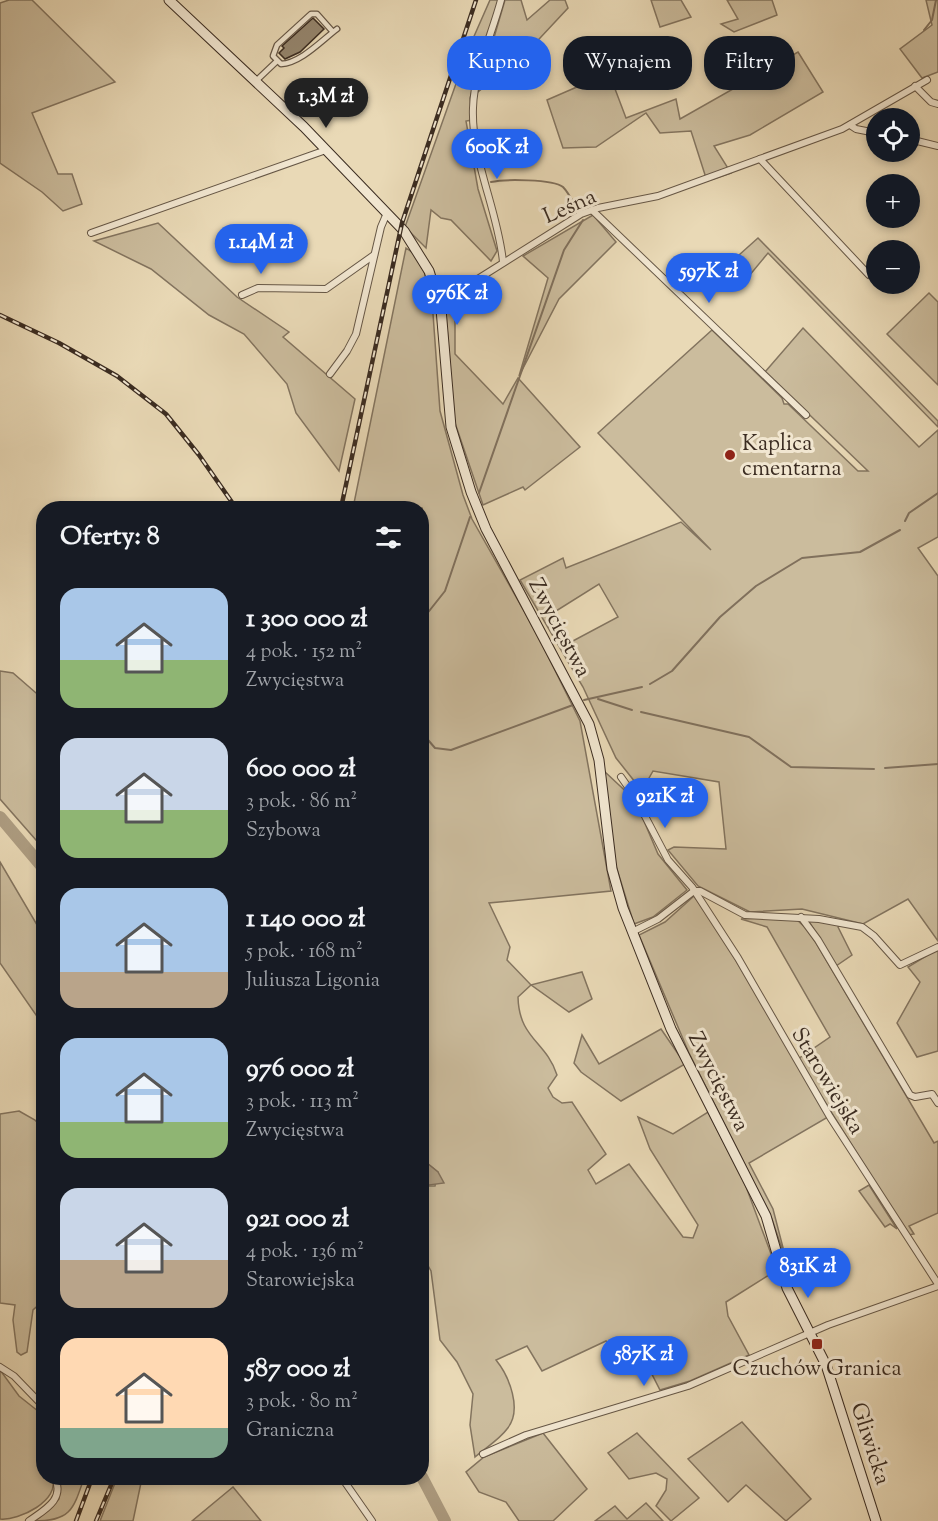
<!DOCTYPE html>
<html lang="pl">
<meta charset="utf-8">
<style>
:root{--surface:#171b24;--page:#20242c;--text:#f1f3f6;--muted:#9ea1a6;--accent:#2563eb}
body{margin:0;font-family:"Sorts Mill Goudy",serif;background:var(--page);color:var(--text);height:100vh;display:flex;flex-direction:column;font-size:22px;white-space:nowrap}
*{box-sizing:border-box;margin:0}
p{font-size:20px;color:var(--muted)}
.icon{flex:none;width:33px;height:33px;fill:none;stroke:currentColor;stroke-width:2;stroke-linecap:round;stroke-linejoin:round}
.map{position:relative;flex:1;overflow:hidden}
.sheet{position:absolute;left:36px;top:501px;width:393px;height:984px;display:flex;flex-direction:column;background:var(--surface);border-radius:24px;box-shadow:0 3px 9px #0003}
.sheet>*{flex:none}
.top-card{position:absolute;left:447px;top:36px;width:400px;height:54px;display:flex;gap:12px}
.fabs{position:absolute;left:866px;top:108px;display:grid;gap:12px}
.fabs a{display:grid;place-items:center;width:54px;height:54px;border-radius:50%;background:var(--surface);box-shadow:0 3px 9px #0003;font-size:30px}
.price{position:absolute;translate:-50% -51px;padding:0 14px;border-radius:21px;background:var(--accent);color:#fff;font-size:20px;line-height:39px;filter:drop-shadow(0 2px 3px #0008)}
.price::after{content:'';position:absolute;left:50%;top:36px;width:18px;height:14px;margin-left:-9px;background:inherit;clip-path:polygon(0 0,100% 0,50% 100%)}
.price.active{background:#222;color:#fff}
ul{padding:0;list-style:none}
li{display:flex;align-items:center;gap:18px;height:150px;padding:0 24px}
li span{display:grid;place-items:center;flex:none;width:168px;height:120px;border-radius:18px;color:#555}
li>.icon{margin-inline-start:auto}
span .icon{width:72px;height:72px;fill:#fffc;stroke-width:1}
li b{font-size:26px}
h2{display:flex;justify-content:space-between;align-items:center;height:72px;padding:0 24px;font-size:26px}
.chip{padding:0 21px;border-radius:24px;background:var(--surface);box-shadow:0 3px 9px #0003;font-size:21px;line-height:54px}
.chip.active{background:var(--accent);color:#fff}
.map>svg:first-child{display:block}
.green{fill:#cbbc9d;stroke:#83745f;stroke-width:1.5;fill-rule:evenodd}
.water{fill:#ae9e83;stroke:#80705c;stroke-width:1.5}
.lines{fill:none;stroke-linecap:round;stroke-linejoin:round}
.stream{stroke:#80705c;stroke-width:2}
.river{stroke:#ae9e83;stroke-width:12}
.building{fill:#95866e;stroke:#3b2c21;stroke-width:1.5}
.pedestrian-casing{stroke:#665746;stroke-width:7}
.minor-casing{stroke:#665746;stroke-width:8}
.secondary-casing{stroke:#3b2c21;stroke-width:11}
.pedestrian{stroke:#f1e6d0;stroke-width:4.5}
.minor{stroke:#f1e6d0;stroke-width:6}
.secondary{stroke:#f1e6d0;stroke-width:9}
.rail-casing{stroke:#3b2c21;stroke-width:4.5}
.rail{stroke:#f1e6d0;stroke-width:2;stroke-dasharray:7;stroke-linecap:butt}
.poi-dot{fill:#8f2418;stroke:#f1e6d0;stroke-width:2}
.labels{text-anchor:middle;stroke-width:6;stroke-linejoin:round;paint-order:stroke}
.street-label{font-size:22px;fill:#3b2c21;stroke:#f1e6d0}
.poi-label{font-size:22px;fill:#3b2c21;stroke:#f1e6d0;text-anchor:start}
</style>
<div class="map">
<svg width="938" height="1521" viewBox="0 0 938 1521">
<rect width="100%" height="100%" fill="#e9d9b6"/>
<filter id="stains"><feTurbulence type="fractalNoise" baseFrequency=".00333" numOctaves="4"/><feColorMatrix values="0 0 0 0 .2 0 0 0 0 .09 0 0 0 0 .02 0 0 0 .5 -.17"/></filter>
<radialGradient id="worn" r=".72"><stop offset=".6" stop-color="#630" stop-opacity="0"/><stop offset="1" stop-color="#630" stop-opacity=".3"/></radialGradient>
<g class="green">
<polygon points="9,0 32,0 115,82 32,113 58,174 72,174 82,204 63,211 42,192 0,163 0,3"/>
<polygon points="490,0 499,0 470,98 472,120 466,121 478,189 497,251 491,261 451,220 441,218 431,210 426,248 405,227 468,50"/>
<polygon points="505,0 521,0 527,20 550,0 565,0 568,8 527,52 478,92"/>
<polygon points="651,0 681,0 691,17 660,27"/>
<polygon points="727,0 772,0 777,15 734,32 721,24 738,19"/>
<polygon points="926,0 938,0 938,72 922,78 900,49 932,25"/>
<polygon points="798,52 823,92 750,135 714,146 731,173 707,181 691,131 660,133 646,113 596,147 563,148 547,100 609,73 626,118 676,99 680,119"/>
<polygon points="593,215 616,242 559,299 519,376 548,278 523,256"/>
<polygon points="158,223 237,297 289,332 283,337 355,399 339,471 296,413 287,384 244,334 209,315 151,269 94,241"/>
<polygon points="758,238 938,421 938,427 768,253 749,276 745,269 748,265 739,255"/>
<path d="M406 248 413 253 424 271 432 300 440 411 463 495 472 519 537 634 580 721 611 891 489 903 510 947 507 960 531 985 582 972 592 999 569 1012 531 985 518 997C519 1039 546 1041 557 1075L548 1088 553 1097 562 1103 572 1102 606 1154 588 1170 596 1184 629 1164 683 1237 693 1238 698 1225 650 1149 638 1117 673 1134 708 1112 745 1184 777 1270 726 1302 728 1316 749 1355 690 1381 660 1390 635 1341 615 1349 606 1341 542 1371 527 1346 496 1360C509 1376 523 1410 507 1429 499 1440 485 1448 475 1457L470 1425 473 1394 457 1362 440 1340 431 1271 422 1255V1186H435L438 1172 422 1159V508H353Z"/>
<polygon points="463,292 455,311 455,354 503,404 518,378 580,447 525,490 523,487 483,505 454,420 445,301 445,296"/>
<polygon points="929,293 938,302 938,385 887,334"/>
<path d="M803 328 919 447 938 430V537L918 548 938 576V941L908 899 863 924 802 909 750 912 698 886 668 850 674 847 726 849 719 782 653 771 640 794 635 782 616 758 583 687 520 580 563 558 566 568 681 522 711 550 598 433 712 330 782 398 784 404H788L858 471H868L765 372ZM599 584 618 617 571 642 548 616Z"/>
<polygon points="0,671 13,673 43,699 43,848 0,799"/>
<polygon points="604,771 635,800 658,854 687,890 653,917 634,924 612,853"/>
<polygon points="0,862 43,935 43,1025 0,963"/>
<polygon points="694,896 714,923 828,1117 749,1163 773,1209 788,1267 772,1219 689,1053 639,935 665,922"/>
<polygon points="776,917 796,919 809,931 934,1143 938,1141 938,1213 909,1226 914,1234 908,1235 798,1059 830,1037 767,927 741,919"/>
<polygon points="808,920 841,925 838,927 852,955 836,966"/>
<polygon points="938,949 938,1051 917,1057 897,1023 920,982 908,967"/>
<polygon points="661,1029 685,1064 621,1101 581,1072 574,1063 582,1035 599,1064"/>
<polygon points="19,1111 35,1120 44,1130 43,1301 33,1310 27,1352 21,1355 17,1352 13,1320 15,1305 0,1303 0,1114"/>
<polygon points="869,1185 897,1229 890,1224 885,1227 859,1191"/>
<path d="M0 1370 19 1396 43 1415 44 1478H52C61 1500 19 1521 0 1519Z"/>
<polygon points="742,1422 811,1499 786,1521 746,1485 728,1502 688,1459"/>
<polygon points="543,1433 587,1489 553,1521 519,1521 506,1502 479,1492 466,1472 484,1457"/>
<polygon points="637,1433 699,1498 671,1521 656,1506 666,1490 667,1479 656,1473 629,1479 608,1453"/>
<path d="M59 1478H84C73 1511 70 1521 33 1521L59 1499Z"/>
<polygon points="117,1478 142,1478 133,1521 100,1521"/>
<polygon points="233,1487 261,1521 192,1521"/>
<polygon points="646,1503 663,1521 595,1521 615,1506 627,1519"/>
</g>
<polygon class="water" points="422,1159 438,1172 444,1183 422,1186"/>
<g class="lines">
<g class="stream">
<polyline points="924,30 932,20 936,0"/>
<path d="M491 182C504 179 553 179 563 187 569 193 574 204 578 211"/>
<polyline points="479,493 564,250 583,220"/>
<polyline points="905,521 909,513 938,493"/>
<polyline points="422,620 445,591 470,517"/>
<polyline points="650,684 672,671 720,617 756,586 802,558 860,552 900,530"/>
<polyline points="598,699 632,710"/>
<polyline points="584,700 642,687"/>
<polyline points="641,712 749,737 791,767 874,769"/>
<polyline points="422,733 435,748 451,750 573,705"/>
<polyline points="885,768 938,764"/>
</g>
<g class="river">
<polyline points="0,817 44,869"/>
<polyline points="422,1477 445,1521"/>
</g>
</g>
<polygon class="building" points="313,18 324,29 300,52 285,59 279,53 284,48 282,46"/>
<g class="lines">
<g class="pedestrian-casing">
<g id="pedestrian">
<path d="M333 32 317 14H311L277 45 273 56 281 64C301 63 322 40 337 29"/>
<polyline points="256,81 277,61"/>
</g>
</g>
<g class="minor-casing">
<g id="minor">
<path d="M501 0C492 34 474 72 473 108 471 160 498 210 503 262"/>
<polyline points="915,86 931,102 938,104"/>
<polyline points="850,125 856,129 876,133"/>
<polyline points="909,139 938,146"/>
<polyline points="760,159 869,275"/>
<polyline points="592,210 806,415"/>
<polyline points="91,233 326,150"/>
<polyline points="437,292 473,282 581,214 598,208 658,196 842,129 927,80"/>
<polyline points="242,295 258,288 326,289 374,255"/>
<polyline points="330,374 347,351 356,334 381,227 387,213"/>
<polyline points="621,777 635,797 668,860 692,887 738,958 830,1117 938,1284"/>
<polyline points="694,891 700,891 745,915 819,919 862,927 874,936 900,965 938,947"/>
<polyline points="801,917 818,940 910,1095 915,1097 932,1094 938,1103"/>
<polyline points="632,932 658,919 694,891"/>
<polyline points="0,1367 14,1376 44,1407"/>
<polyline points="483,1454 526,1435 688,1386 828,1325 938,1286"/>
<polyline points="342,1478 372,1521"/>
<path d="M29 1521C44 1510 65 1500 55 1478"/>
</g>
</g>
<g class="secondary-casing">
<polyline id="secondary" points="169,0 304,127 404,231 429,271 441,309 451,427 471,492 486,529 589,724 599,760 612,869 623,908 671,1029 766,1216 787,1288 826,1365 876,1521"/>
</g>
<use href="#pedestrian" class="pedestrian"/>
<use href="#minor" class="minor"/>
<use href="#secondary" class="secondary"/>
<g class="rail-casing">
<g id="rail">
<polyline points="0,315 59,343 117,376 166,414 199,455 236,508"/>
<polyline points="341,508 402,223 476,0"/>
<polyline points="76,1521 92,1478"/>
<polyline points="96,1521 114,1478"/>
</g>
</g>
<use href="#rail" class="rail"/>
</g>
<g class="poi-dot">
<circle cx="730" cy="455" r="6"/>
<rect x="811" y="1338" width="12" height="12" rx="3"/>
</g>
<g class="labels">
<g class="street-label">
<text transform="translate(569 205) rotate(-24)" y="8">Leśna</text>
<text transform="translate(561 627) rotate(62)" y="8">Zwycięstwa</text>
<text transform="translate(829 1080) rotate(59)" y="8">Starowiejska</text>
<text transform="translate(720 1081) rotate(63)" y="8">Zwycięstwa</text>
<text transform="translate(872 1443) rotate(72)" y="8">Gliwicka</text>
</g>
<g class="poi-label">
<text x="742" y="450">Kaplica<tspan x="742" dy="25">cmentarna</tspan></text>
<text x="817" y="1375" text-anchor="middle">Czuchów Granica</text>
</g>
</g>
<rect width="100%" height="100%" filter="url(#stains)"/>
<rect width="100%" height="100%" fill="url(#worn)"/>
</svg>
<div class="fabs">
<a><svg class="icon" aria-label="locate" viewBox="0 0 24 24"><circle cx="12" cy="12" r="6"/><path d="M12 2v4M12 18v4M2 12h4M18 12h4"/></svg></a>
<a>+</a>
<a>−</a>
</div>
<b class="price active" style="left:326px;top:129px">1.3M zł</b>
<b class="price" style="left:497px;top:180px">600K zł</b>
<b class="price" style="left:261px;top:275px">1.14M zł</b>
<b class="price" style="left:709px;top:304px">597K zł</b>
<b class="price" style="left:457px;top:326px">976K zł</b>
<b class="price" style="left:665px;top:829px">921K zł</b>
<b class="price" style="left:808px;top:1299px">831K zł</b>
<b class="price" style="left:644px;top:1387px">587K zł</b>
<div class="top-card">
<a class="chip active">Kupno</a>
<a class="chip">Wynajem</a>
<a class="chip">Filtry</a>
</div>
<section class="sheet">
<h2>Oferty: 8<svg class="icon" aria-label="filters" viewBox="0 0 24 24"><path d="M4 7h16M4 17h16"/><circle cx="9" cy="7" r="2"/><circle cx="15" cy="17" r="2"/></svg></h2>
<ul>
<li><span style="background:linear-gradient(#a9c7e8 60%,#8fb573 0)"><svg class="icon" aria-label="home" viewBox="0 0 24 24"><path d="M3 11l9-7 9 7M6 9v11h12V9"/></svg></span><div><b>1 300 000 zł</b><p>4 pok. · 152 m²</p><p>Zwycięstwa</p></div></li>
<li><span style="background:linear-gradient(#c9d6e8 60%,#8fb573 0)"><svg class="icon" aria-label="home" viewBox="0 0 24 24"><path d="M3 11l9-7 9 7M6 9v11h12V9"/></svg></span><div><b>600 000 zł</b><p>3 pok. · 86 m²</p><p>Szybowa</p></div></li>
<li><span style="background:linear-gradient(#a9c7e8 70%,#b9a48a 0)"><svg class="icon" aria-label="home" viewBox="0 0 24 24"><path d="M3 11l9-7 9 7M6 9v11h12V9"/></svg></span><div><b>1 140 000 zł</b><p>5 pok. · 168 m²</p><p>Juliusza Ligonia</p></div></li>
<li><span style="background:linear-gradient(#a9c7e8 70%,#8fb573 0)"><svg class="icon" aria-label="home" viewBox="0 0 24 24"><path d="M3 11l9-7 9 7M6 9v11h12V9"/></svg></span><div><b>976 000 zł</b><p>3 pok. · 113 m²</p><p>Zwycięstwa</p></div></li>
<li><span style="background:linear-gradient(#c9d6e8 60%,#b9a48a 0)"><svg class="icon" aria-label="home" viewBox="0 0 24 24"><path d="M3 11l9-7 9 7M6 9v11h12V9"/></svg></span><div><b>921 000 zł</b><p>4 pok. · 136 m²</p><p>Starowiejska</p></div></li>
<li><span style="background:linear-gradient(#ffd9b3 75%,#7fa58c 0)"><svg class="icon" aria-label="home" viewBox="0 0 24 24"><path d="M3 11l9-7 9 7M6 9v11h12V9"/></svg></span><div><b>587 000 zł</b><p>3 pok. · 80 m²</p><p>Graniczna</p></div></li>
</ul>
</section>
</div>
